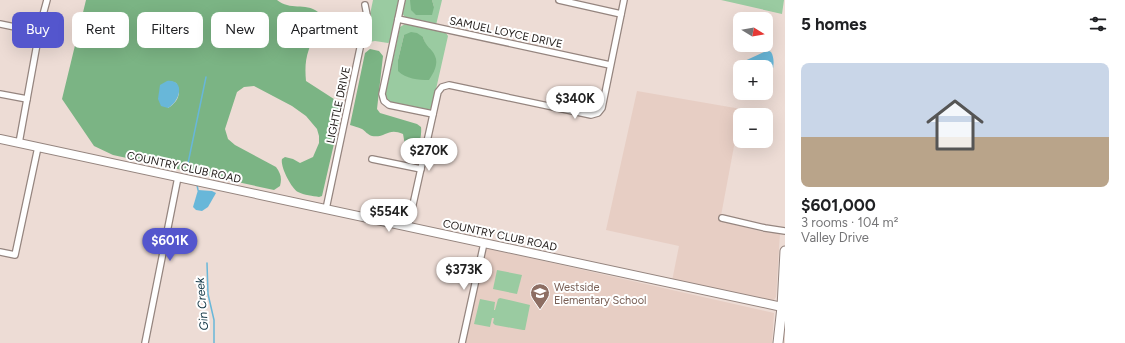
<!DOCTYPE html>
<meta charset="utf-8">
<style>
:root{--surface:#fff;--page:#f2f2f2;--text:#202124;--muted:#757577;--accent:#5456cd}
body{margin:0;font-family:Figtree,sans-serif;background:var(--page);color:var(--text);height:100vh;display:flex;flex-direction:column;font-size:15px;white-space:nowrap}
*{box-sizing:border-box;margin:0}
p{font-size:13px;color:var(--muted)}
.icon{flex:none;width:22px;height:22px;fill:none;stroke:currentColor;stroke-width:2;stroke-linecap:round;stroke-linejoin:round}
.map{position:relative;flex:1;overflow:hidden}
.sheet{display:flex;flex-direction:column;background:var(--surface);width:340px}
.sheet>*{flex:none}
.banner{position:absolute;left:12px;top:12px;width:380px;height:36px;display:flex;gap:8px}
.needle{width:26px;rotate:101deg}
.buttons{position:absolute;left:733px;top:12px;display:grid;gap:8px}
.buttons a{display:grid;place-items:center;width:40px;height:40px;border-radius:8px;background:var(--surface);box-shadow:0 4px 16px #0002;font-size:20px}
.price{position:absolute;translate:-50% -34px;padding:0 9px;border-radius:14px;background:#fff;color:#222;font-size:13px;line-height:26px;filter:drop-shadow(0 1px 2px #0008)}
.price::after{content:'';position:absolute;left:50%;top:24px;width:12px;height:9px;margin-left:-6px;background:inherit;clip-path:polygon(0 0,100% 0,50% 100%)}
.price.active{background:var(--accent);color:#fff}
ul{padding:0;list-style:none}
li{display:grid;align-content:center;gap:8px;height:212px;padding:0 16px}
li span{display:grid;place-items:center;height:124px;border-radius:8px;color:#555}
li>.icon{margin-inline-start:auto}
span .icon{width:72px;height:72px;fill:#fffc;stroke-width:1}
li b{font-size:17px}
h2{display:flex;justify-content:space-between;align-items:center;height:48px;padding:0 16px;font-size:17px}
.pill{padding:0 14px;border-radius:8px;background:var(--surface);box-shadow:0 4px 16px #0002;font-size:14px;line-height:36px}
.pill.active{background:var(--accent);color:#fff}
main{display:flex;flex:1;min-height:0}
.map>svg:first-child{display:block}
.built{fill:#e7cec4}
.green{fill:#9acba1;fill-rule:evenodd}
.forest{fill:#7bb484;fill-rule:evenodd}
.water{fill:#68b7d9}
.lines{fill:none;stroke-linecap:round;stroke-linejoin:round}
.stream{stroke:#68b7d9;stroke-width:1.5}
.street-casing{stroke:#95857f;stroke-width:8}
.secondary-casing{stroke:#95857f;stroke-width:10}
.primary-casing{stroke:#95857f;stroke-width:11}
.street{stroke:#fff;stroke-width:5.5}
.secondary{stroke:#fff;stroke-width:8}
.primary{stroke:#fff;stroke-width:9}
.labels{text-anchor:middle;stroke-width:4;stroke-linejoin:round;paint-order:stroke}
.street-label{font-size:11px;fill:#1f1917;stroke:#fff}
.education-label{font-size:11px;fill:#785e54;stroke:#fff;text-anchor:start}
.water-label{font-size:12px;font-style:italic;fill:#0f3443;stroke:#fff}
</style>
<main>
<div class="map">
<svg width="785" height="343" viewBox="0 0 785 343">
<rect width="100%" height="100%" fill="#eddcd5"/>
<g class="built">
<polygon points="637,91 741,109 720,221 763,232 780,233 776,297 774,300 772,301 672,281 679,246 606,230"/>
<polygon points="486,248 774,313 772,343 465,343"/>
</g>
<g class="green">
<polygon points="373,0 399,0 390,42 388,43 375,41 364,43"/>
<polygon points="405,0 410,0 434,7 432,0 442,0 436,25 406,19 402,13"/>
<polygon points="721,0 784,0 782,14"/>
<path d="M405 24 446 33 448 36 432 107 429 110 390 102 387 99 385 95 400 27ZM404 35 423 37 425 44 398 71V60Z"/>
<polygon points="497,270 522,275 517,294 493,289"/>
<polygon points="500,298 530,305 525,330 523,330 495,325 493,323 494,318 492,318 490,327 474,324 480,299 495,302 494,310 495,310 498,299"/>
</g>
<g class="forest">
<path d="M86 0H277C290 11 305 2 318 12 319 25 313 37 309 49 305 60 305 70 306 81L337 101 342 109 322 196 319 197C313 196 304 195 298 192 291 188 280 166 282 159L285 157 293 159 300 163 313 157 319 143V136L317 129 306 116 292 106 254 86 244 87 237 92 225 129 228 139 235 145 276 167C281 174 282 178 280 186L274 190 113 155 94 146 62 99ZM170 81 176 83C182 93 178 102 168 108Z"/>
<polygon points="410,0 432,0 434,7 432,15 416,15 411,10"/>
<path d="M411 32 417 33 423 37C426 48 432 48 435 56 439 64 433 74 429 80 418 80 406 79 398 71V60L404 35Z"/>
<path d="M370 49 379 51 383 56 377 109 380 113 417 124 421 127C422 135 419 150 412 153L408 152 405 145 403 134C388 127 386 138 372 136 368 135 365 131 362 129 358 127 353 126 350 125L365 53Z"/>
</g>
<g class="water">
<path d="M769 51 771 52C776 60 773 73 769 81L766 82V67H740V75L738 64 764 52Z"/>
<path d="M167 81C185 79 181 101 168 108L161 106 158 99 160 85Z"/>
<polygon points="198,190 212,191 216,193 208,207 202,211 196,210 193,207"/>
</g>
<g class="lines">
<g class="stream">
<polyline points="199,174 198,172 189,170 187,168 206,77"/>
<polyline points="197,185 198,190"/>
<polyline points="207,263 208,294 214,320 214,343"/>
</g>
<g class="street-casing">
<g id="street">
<polyline points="402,0 382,94 384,101 389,105 433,114"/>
<polyline points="559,0 621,14"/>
<polyline points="398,19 610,65"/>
<polyline points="0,24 39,32"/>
<polyline points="0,94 27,99"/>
<polyline points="19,143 41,22 47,0"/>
<polyline points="372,159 421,169"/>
<polyline points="326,209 367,15 365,5"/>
<polyline points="722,218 765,228 785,231"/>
<polyline points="408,227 438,92 442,87 449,85 591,115 598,113 602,108 624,0"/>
<polyline points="0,252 15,255 38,147"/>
<polyline points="145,343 178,177"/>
<polyline points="462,343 484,243"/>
</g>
</g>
<g class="secondary-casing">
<polyline id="secondary" points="0,139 782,307"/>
</g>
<g class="primary-casing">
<polyline id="primary" points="778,343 782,307 785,251"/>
</g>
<use href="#street" class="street"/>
<use href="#secondary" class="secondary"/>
<use href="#primary" class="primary"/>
</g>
<defs>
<g id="school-pin" transform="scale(1)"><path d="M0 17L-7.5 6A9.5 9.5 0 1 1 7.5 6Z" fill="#8d6e63" stroke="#fff"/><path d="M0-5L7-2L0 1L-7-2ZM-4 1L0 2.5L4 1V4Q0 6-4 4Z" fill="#fff"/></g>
</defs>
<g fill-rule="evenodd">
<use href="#school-pin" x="540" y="293"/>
</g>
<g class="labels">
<g class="street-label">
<text transform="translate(506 32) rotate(12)" y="4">SAMUEL LOYCE DRIVE</text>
<text transform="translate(338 105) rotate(-78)" y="4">LIGHTLE DRIVE</text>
<text transform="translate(184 167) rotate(12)" y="4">COUNTRY CLUB ROAD</text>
<text transform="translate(500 235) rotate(12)" y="4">COUNTRY CLUB ROAD</text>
</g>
<g class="education-label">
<text x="554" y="291">Westside<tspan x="554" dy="13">Elementary School</tspan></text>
</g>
<g class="water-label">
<text transform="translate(202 304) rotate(-95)" y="4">Gin Creek</text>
</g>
</g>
</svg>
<div class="buttons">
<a><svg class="needle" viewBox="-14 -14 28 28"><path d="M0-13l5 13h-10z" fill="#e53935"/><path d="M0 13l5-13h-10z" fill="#757577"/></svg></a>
<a>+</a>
<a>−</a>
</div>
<b class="price" style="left:575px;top:120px">$340K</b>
<b class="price" style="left:429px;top:172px">$270K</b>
<b class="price" style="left:389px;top:233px">$554K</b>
<b class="price active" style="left:170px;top:262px">$601K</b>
<b class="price" style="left:464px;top:291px">$373K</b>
<div class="banner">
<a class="pill active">Buy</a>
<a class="pill">Rent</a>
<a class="pill">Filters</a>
<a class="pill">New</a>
<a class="pill">Apartment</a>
</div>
</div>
<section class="sheet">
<h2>5 homes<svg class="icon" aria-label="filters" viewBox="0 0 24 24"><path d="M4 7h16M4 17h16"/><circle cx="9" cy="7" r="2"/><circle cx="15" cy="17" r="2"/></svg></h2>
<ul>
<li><span style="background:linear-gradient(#c9d6e8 60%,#b9a48a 0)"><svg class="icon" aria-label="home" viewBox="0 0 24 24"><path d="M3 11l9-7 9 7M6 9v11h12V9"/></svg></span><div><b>$601,000</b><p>3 rooms · 104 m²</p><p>Valley Drive</p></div></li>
</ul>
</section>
</main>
